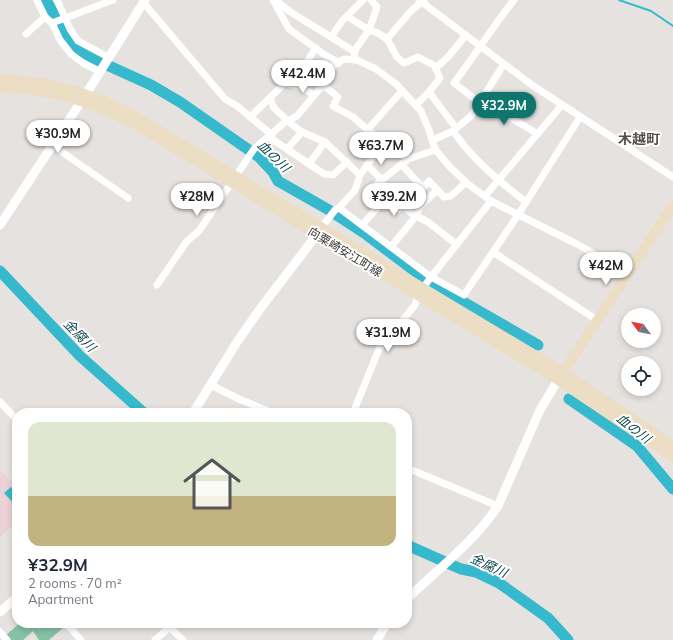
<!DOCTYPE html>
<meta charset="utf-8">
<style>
:root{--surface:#fff;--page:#f6f6f7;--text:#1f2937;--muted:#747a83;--accent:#0f766e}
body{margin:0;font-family:Mulish,"Noto Sans JP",sans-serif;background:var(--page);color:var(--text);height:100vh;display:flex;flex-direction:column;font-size:15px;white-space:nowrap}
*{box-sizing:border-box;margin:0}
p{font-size:13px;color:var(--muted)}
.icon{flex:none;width:22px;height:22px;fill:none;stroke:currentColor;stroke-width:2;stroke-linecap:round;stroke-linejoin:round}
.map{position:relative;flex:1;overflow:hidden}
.side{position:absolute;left:12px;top:408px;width:400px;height:220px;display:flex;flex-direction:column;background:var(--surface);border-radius:16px;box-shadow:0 2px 6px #0003}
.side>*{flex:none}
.needle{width:26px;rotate:303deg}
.controls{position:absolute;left:621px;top:308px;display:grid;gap:8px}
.controls a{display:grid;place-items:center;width:40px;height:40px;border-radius:50%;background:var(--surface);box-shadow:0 2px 6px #0003;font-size:20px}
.price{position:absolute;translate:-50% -34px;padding:0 9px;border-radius:14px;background:#fff;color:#222;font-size:13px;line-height:26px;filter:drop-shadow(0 1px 2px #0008)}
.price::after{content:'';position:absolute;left:50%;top:24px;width:12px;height:9px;margin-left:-6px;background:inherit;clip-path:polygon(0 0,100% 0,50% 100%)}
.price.active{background:var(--accent);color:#fff}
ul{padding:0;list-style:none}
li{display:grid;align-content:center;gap:8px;height:212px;padding:0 16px}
li span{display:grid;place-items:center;height:124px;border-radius:12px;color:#555}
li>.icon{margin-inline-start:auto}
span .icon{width:72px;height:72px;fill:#fffc;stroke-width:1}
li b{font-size:17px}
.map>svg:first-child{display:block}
.education{fill:#ecd1d6}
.green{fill:#86c1a5}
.water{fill:#37b9cd}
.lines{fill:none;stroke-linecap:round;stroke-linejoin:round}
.stream{stroke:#37b9cd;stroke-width:2}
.river{stroke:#37b9cd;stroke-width:11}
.minor{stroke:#fff;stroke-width:7}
.tertiary{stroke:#fff;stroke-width:9}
.secondary{stroke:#ecdec4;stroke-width:10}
.labels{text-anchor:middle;stroke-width:4;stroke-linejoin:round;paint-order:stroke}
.street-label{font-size:12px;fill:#3a3837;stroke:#fff}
.water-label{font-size:13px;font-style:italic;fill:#0b444c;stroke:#fff}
.quarter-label{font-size:14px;font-weight:bold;fill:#534f4d;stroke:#fff}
</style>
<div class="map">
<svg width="673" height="640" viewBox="0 0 673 640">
<rect width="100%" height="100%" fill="#e6e2df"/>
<polygon class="education" points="0,470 17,488 17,521 0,537"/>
<polygon class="green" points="20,623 61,623 64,627 49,640 39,640 33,631 23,640 11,640 6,635"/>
<polygon class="water" points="11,487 17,493 17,507 4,493"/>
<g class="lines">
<polyline class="stream" points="619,0 651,11 673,26"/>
<g class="river">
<polyline points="46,0 67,38 74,47 96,60 151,85 180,102 259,157 273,172 278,181 329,210 367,235 424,278 451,295 538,345"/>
<polyline points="0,271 80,356 144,413"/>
<polyline points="569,399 637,446 673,489"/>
<polyline points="407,545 461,569 476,572 499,583 548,618 568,640"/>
</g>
<g class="minor">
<polyline points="37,0 45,17 52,23 60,40 71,54 83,63 99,71"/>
<polyline points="57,0 70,29 78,41 108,57"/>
<polyline points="273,0 289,29 322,53 339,63"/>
<polyline points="276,0 289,11 355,52"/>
<polyline points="419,0 532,85 673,177"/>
<polyline points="143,2 225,99 237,106 272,135"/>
<polyline points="348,17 369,30 377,7 371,0"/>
<polyline points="52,23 113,0"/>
<polyline points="26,34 45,17"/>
<polyline points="332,36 342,21 363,0"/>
<polyline points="387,39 411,11 424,0"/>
<polyline points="354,60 355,50 369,30 378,33 387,39 397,57 404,63 418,57 437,67 448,57 466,35"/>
<polyline points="323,85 338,97 333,106 353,117 383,143 360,175"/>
<polyline points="301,87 310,74 302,69 316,48"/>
<polyline points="429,92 440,78 435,67"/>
<polyline points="270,98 274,108 288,121 300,131 325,142 360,175 355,190 339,208"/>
<polyline points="481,101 498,114 511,118 538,134"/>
<path d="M480 103 454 83C475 56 492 27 514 0"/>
<polyline points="416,105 429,92 456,128"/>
<polyline points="250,117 285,83 301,87 314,95"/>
<polyline points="368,129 402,91"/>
<path d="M453 131C472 159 499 181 526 202"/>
<polyline points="269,137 324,174 333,175 347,162"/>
<polyline points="433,140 453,131 471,116 504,64"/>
<polyline points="383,143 388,147 398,150 407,160"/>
<polyline points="52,145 128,198"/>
<polyline points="287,149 302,132"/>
<polyline points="309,164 325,142"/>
<polyline points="401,164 423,188 429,181 444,197 451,196 466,182"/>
<polyline points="367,165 382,180"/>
<polyline points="485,196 562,105"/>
<polyline points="385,199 399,209 402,205 415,216"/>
<polyline points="416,216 428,222 456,244"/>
<polyline points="362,225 388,196 378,183 408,159 436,150"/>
<polyline points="321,228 335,210 339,208 431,277 464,295 518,215 580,117"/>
<polyline points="391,247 416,216 419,208 437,190"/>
<polyline points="493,252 597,320"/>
<polyline points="157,285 187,241 199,231 254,149 284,123 297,116 322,86 334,65 344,59 357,60 376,69 396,84 421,111 429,130 435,149 450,167 468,184 491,201 575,243 628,273"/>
<polyline points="211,385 239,399 273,413"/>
<polyline points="0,402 17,420"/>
<polyline points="353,413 379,349 415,305 418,295 431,277 491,201"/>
<polyline points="407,468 498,506"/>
<polyline points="66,623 81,640"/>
<polyline points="165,623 183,640"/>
<polyline points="0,632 7,640"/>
<polyline points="155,640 170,627 171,623"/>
</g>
<g class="tertiary">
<polyline points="0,225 86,94 145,0"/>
<polyline points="193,413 237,342 260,309 321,229"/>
<path d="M407 599C438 569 474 542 498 506L540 410 558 380"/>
<polyline points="0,612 17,597"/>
<polyline points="377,640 387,623"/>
</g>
<g class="secondary">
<path d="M0 79C49 81 89 92 132 114L563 372 673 446"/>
<path d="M0 87C32 89 66 94 97 107 110 112 123 119 136 125L558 380 673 457"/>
<polyline points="560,377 673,205"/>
</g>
</g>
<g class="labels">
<g class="street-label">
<text transform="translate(345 252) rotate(31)" y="4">向粟崎安江町線</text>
</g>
<g class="water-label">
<text transform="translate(274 156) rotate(44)" y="5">血の川</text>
<text transform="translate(80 335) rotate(46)" y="5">金腐川</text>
<text transform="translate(634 428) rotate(38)" y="5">血の川</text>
<text transform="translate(489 565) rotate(25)" y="5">金腐川</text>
</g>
<g class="quarter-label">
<text x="639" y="144">木越町</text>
</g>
</g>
</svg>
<div class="controls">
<a><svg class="needle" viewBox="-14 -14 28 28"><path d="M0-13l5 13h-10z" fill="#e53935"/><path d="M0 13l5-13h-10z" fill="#747a83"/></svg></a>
<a><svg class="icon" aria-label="locate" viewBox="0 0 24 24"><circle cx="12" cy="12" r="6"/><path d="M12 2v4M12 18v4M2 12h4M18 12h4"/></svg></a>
</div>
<b class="price" style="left:303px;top:94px">¥42.4M</b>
<b class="price active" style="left:504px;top:126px">¥32.9M</b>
<b class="price" style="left:58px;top:154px">¥30.9M</b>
<b class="price" style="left:381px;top:166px">¥63.7M</b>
<b class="price" style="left:197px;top:217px">¥28M</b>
<b class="price" style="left:394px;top:217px">¥39.2M</b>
<b class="price" style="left:606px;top:286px">¥42M</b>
<b class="price" style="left:388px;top:353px">¥31.9M</b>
<section class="side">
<ul>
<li><span style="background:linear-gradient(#dfe7d0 60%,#c2b280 0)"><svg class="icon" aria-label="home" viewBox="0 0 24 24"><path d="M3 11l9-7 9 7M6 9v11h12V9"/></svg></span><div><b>¥32.9M</b><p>2 rooms · 70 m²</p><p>Apartment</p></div></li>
</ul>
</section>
</div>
